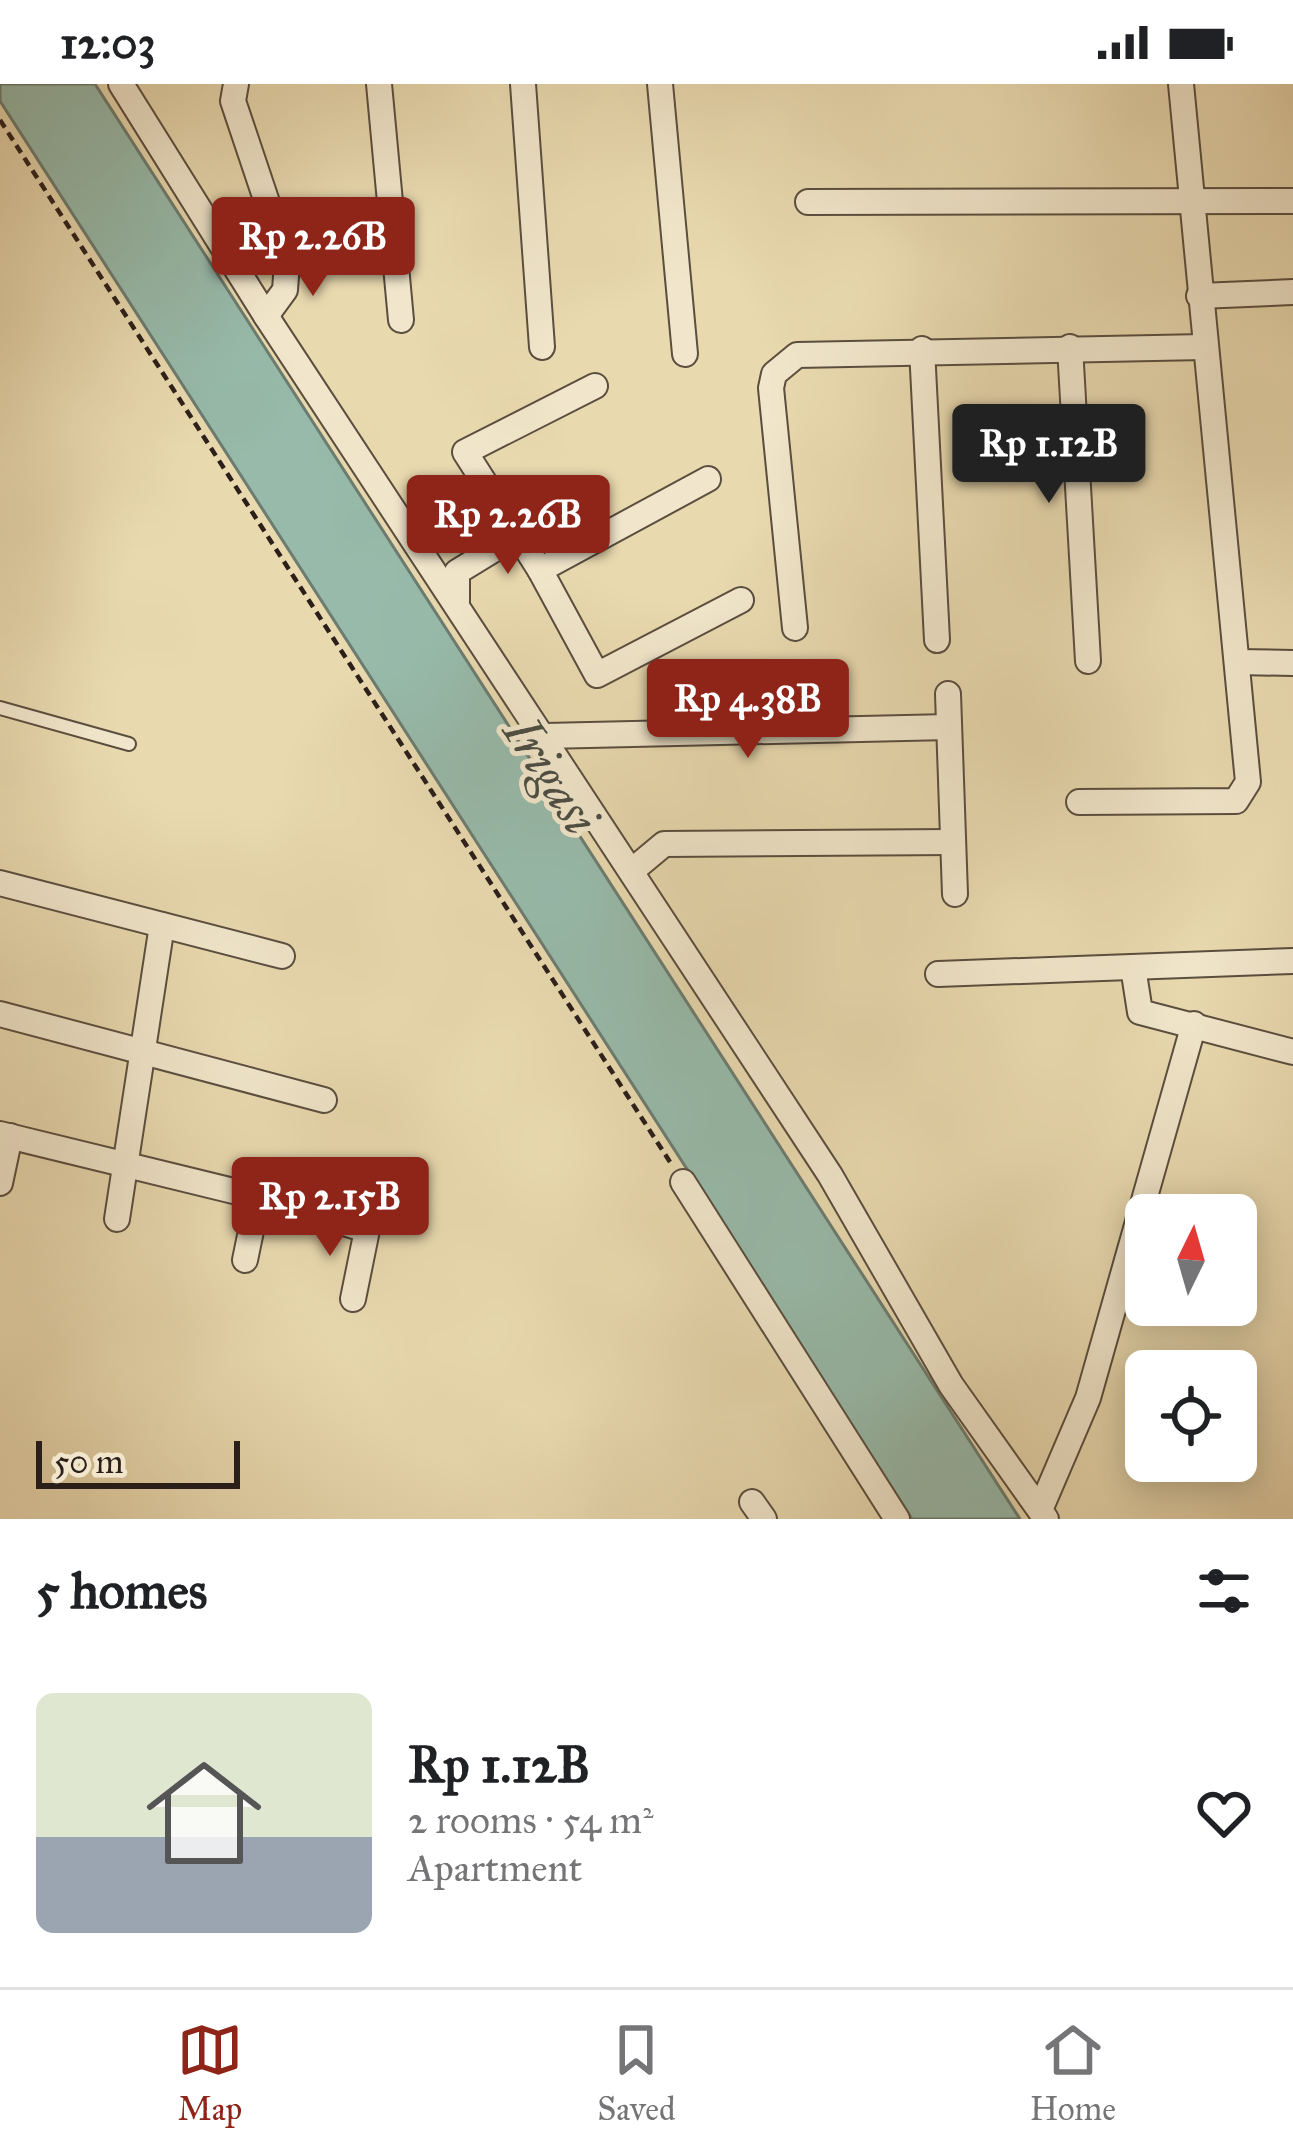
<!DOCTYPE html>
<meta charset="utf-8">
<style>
:root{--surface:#fff;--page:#f2f2f2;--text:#202124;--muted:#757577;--line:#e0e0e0;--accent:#8f2418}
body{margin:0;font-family:"IM FELL Great Primer",serif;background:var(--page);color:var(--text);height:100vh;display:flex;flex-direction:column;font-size:45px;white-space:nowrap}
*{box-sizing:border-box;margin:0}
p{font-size:39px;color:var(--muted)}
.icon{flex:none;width:66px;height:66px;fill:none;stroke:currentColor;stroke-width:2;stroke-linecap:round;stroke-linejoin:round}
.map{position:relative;height:1435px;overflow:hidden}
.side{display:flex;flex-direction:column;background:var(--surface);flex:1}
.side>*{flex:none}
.needle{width:78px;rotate:5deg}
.controls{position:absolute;left:1125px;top:1110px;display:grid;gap:24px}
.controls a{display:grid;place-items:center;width:132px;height:132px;border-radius:18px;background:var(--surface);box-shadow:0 6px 30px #0003;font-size:60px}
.scale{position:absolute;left:36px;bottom:30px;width:204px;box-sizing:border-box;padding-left:12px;border:6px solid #2b1f1a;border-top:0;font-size:33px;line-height:42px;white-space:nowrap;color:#2b1f1a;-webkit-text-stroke:9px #f1e6cb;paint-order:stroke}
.price{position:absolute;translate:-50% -102px;padding:0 27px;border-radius:12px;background:var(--accent);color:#fff;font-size:39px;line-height:78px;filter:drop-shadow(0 3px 6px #0008)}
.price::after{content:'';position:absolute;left:50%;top:72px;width:36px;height:27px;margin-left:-18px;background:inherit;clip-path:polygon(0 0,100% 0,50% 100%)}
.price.current{background:#222;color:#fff}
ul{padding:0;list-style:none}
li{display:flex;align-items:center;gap:36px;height:300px;padding:0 36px}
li+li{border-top:3px solid var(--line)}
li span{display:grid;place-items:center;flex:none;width:336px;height:240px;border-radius:18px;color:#555}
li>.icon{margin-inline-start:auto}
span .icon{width:144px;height:144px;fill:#fffc;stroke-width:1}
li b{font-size:51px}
h2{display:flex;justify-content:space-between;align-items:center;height:144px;padding:0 36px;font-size:51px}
.status{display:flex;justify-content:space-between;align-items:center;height:84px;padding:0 60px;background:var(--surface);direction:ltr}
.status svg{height:33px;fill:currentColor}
.menu{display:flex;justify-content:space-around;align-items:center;height:168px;border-top:3px solid var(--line);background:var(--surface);font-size:33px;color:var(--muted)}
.menu a{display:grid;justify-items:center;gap:6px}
.menu .current{color:var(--accent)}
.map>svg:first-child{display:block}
.water{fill:#97baaa;stroke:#6c7c70;stroke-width:3}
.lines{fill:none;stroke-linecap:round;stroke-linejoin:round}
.lane-casing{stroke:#5a4e3f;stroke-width:16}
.street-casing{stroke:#5a4e3f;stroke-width:28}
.path{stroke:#2b1f1a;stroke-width:4.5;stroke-dasharray:9 6;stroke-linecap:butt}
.lane{stroke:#f1e6cb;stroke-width:12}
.street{stroke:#f1e6cb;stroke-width:24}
.labels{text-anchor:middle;stroke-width:10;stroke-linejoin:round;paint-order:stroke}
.water-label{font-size:51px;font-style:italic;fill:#4b4e45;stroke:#f1e6cb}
</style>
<div class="status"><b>12:03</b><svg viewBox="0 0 49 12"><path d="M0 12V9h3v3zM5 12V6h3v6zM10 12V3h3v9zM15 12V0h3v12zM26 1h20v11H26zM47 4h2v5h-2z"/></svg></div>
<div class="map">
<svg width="1293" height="1435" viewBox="0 0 1293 1435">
<rect width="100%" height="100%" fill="#e9d9af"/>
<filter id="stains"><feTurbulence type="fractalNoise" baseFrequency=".00167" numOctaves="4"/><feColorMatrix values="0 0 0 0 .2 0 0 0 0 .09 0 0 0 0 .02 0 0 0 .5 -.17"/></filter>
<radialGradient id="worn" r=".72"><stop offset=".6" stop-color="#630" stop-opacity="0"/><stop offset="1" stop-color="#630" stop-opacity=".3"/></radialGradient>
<polygon class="water" points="0,0 95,0 1020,1435 912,1435 0,17"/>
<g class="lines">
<g class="lane-casing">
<polyline id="lane" points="0,624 129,660"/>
</g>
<g class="street-casing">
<g id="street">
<polyline points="121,0 266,232 830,1091 951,1301 1046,1435"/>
<polyline points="236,0 233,17 287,178 285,206 266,232"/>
<polyline points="379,0 401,236"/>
<polyline points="523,0 542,263"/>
<polyline points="660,0 685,270"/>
<polyline points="808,118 1293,117"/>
<polyline points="1199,212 1293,208"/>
<polyline points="1070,263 1088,577"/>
<polyline points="922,265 937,556"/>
<polyline points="595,302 465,368 540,486 597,591 741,516"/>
<polyline points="540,486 708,395"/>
<polyline points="457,517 457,488 516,452"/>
<polyline points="795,544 771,304 774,290 797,271 1204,263"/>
<polyline points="1237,578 1293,579"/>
<polyline points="948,610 955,810"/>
<polyline points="545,652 949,643"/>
<polyline points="1079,718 1236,717 1248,698 1181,0"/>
<polyline points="634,785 664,760 953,758"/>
<polyline points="0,799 282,872"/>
<polyline points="1133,883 1140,928 1293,968"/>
<polyline points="938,890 1293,877"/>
<polyline points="0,930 324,1016"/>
<polyline points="0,1050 258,1113 367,1146 353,1215"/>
<polyline points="683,1098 897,1435"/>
<polyline points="0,1099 10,1052"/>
<polyline points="117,1135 162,841"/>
<polyline points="245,1176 258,1113"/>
<polyline points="752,1418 764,1435"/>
<polyline points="1040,1426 1088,1314 1194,940"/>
</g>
</g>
<polyline class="path" points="0,36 670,1078"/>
<use href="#lane" class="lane"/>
<use href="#street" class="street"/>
</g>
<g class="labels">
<g class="water-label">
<text transform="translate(552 691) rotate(57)" y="18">Irigasi</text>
</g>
</g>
<rect width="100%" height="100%" filter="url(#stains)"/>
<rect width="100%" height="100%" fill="url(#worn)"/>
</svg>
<div class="controls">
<a><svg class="needle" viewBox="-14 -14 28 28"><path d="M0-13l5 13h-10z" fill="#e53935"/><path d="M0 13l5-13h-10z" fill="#757577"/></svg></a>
<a><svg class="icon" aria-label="locate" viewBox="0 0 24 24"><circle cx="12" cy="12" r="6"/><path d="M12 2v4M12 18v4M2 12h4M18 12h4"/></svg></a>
</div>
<div class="scale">50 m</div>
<b class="price" style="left:313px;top:215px">Rp 2.26B</b>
<b class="price current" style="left:1049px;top:422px">Rp 1.12B</b>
<b class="price" style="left:508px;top:493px">Rp 2.26B</b>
<b class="price" style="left:748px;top:677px">Rp 4.38B</b>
<b class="price" style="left:330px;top:1175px">Rp 2.15B</b>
</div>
<section class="side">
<h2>5 homes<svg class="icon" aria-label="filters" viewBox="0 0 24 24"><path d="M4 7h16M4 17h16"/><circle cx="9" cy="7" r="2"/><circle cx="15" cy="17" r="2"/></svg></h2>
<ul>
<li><span style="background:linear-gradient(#dfe7d0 60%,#9aa5b1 0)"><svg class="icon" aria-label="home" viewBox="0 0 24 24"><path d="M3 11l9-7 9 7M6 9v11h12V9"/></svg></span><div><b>Rp 1.12B</b><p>2 rooms · 54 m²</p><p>Apartment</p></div><svg class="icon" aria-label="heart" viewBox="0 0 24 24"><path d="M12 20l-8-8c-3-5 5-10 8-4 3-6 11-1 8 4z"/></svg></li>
</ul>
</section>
<nav class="menu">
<a class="current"><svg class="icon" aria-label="map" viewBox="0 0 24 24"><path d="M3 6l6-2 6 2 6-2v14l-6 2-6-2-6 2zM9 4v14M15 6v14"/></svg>Map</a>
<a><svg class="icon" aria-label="saved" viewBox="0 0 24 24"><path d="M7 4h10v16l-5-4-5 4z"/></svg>Saved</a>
<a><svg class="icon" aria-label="home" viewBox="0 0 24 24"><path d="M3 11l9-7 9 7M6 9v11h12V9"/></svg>Home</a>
</nav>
